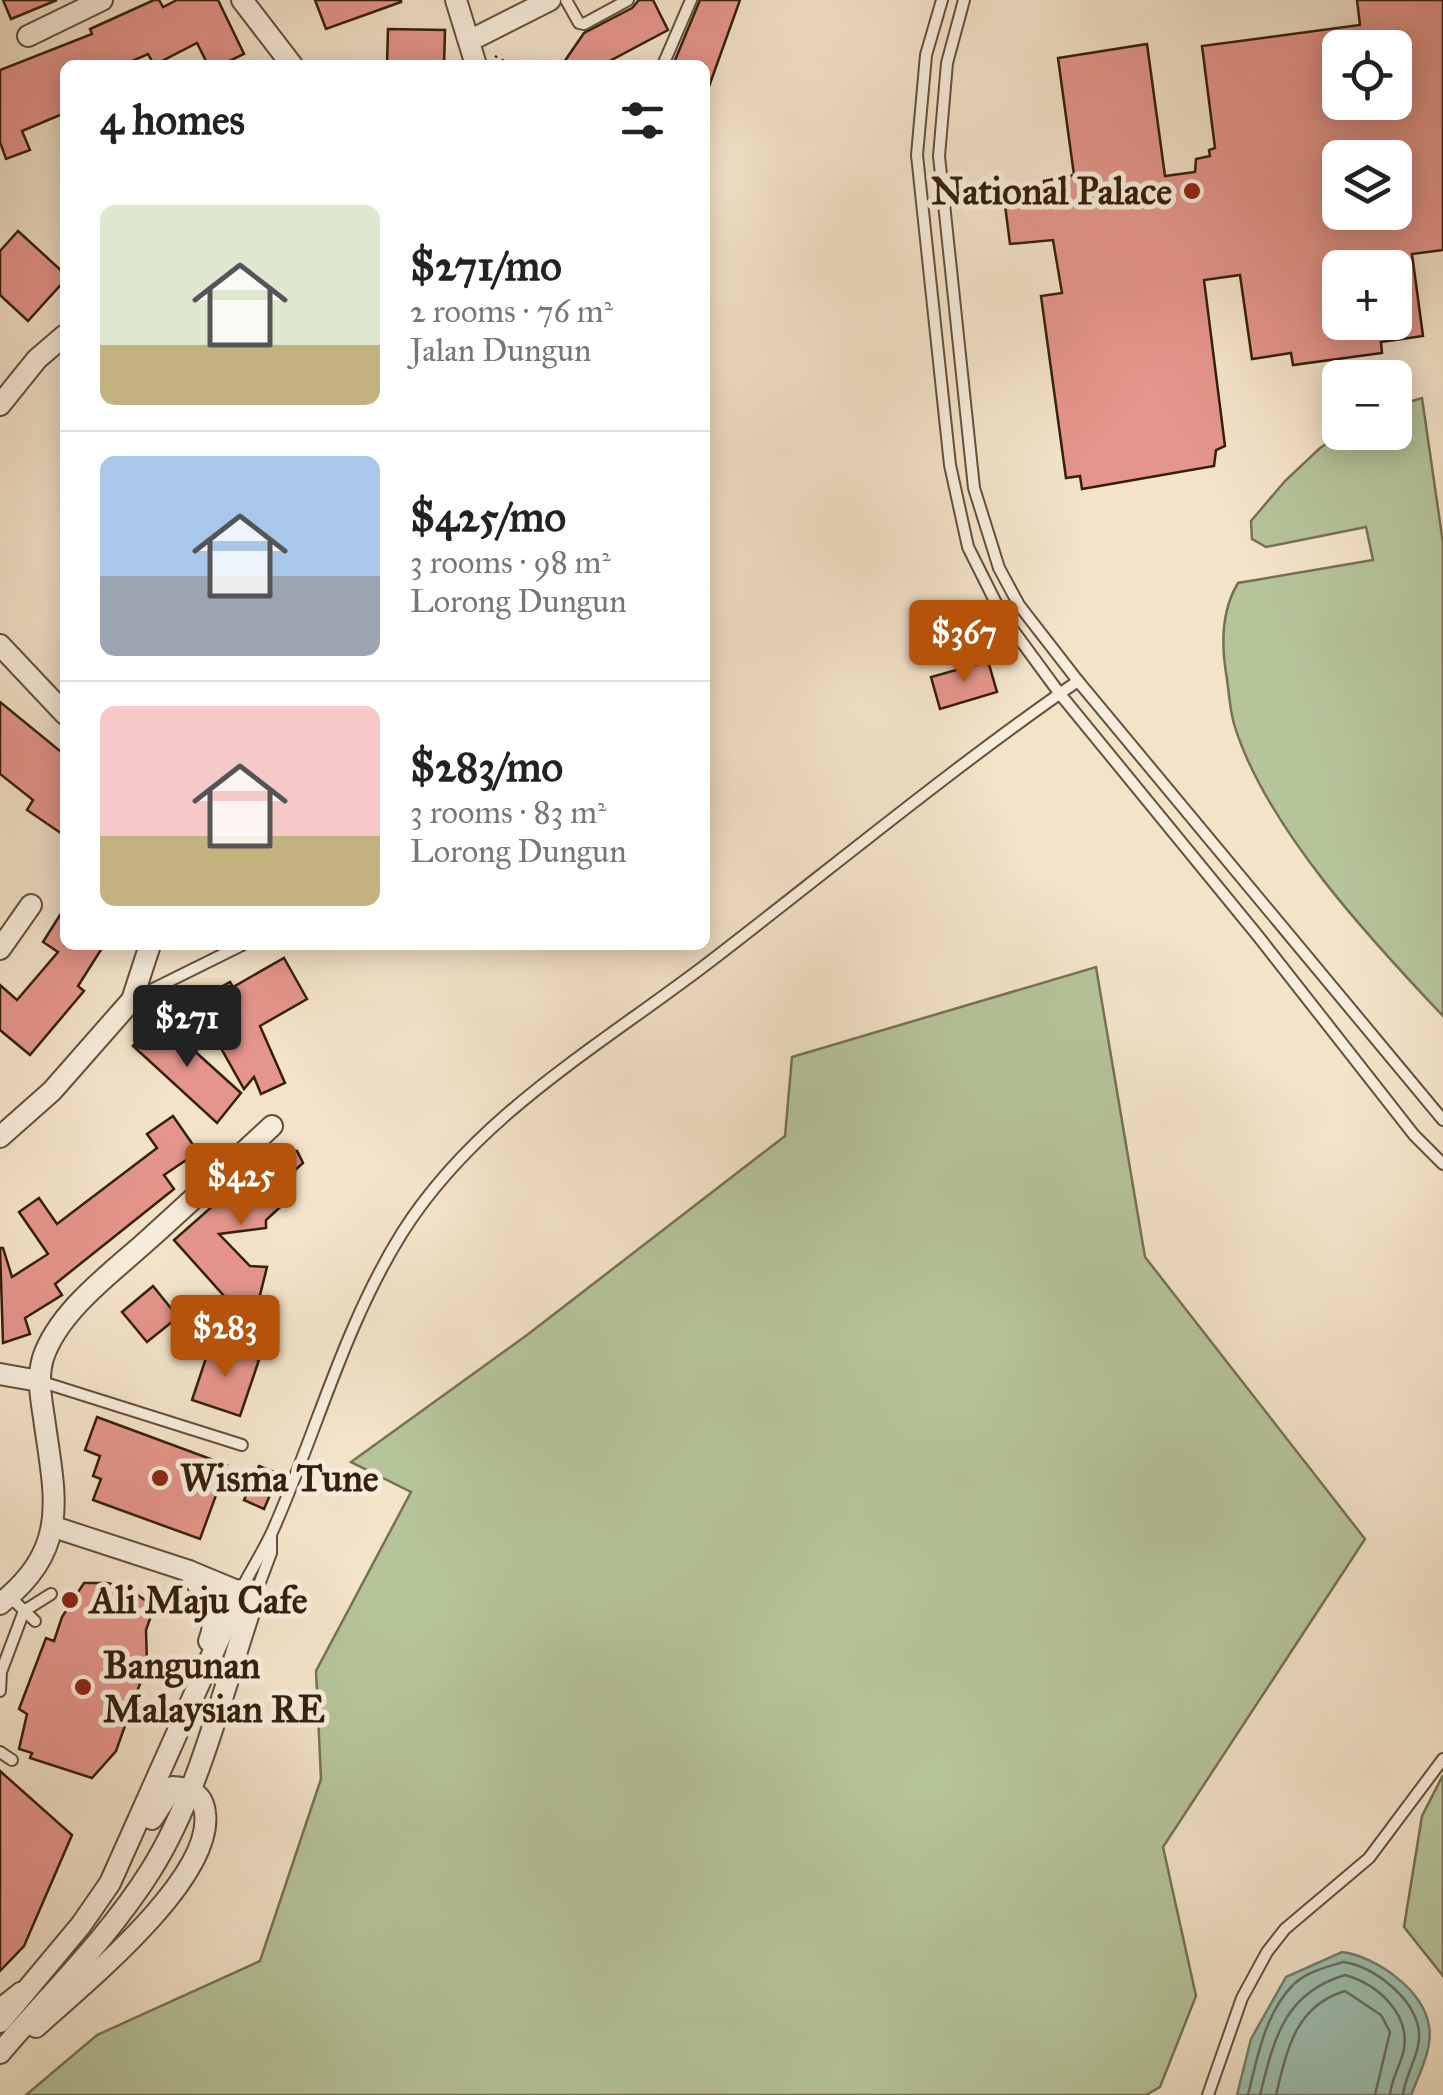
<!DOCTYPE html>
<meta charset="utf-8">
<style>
:root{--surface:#fff;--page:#f6f6f6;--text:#222;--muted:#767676;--line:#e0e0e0;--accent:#b45309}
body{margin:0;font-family:"IM FELL Great Primer",serif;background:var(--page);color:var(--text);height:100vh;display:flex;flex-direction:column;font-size:38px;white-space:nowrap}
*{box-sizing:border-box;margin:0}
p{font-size:32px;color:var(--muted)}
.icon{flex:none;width:55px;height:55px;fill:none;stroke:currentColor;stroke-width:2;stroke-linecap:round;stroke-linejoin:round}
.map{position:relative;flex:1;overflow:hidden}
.side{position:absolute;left:60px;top:60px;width:650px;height:890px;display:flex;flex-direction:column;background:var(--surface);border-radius:15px;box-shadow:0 5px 25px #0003}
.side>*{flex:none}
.buttons{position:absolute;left:1322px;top:30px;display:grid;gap:20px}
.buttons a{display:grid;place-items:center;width:90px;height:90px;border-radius:15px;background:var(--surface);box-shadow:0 5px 25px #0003;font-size:50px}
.price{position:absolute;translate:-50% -85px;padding:0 22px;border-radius:10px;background:var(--accent);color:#fff;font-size:32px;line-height:65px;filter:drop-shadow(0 2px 5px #0008)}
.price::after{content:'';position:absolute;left:50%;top:60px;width:30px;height:22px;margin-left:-15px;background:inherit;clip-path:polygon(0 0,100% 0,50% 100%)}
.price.active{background:#222;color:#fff}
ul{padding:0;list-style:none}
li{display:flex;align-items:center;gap:30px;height:250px;padding:0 40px}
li+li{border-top:2px solid var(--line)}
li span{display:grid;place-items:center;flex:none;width:280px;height:200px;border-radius:15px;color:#555}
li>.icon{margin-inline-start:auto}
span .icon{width:120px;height:120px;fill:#fffc;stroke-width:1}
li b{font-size:42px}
h2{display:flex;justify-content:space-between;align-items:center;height:120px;padding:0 40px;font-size:42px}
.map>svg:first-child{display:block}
.green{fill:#b6c49a;stroke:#757253;stroke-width:2.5}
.water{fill:#9dbfb0;stroke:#737f6e;stroke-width:2.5}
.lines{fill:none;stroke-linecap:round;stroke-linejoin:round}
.shore{stroke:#686f5e;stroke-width:2.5}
.building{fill:#e5958b;stroke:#341f0c;stroke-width:2.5;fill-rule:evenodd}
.service-casing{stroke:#64503b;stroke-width:14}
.minor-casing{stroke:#64503b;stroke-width:24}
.path{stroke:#341f0c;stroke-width:2.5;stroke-dasharray:2.5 5;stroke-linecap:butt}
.service{stroke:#f7eddc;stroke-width:10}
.minor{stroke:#f7eddc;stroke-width:20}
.poi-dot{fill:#8f2418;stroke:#f7eddc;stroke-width:4}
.labels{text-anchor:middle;stroke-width:10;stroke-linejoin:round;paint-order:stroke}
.poi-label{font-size:38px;font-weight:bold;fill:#341f0c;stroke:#f7eddc;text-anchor:start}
</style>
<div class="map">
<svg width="1443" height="2095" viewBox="0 0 1443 2095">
<rect width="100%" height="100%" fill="#f3e3c9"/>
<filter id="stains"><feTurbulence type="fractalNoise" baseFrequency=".002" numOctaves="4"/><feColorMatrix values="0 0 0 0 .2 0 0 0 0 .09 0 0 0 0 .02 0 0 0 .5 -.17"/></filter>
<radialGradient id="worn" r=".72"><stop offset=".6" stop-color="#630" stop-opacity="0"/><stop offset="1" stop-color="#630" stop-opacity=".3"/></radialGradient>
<g class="green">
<path d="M1422 398 1443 543V1016C1370 939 1265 826 1234 724 1230 710 1229 694 1227 679 1221 646 1221 611 1238 583L1373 560 1366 527 1266 547 1252 539 1251 521 1285 481 1320 448 1343 433 1395 432V406Z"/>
<polygon points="1096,967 1145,1257 1365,1539 1163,1847 1196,1996 1160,2087 1146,2095 26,2095 97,2035 260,1961 321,1779 316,1671 411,1492 351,1462 527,1335 785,1136 792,1057"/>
<polygon points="1443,1775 1443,1976 1404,1927 1422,1816"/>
</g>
<path class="water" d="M1342 1952C1375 1956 1423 1989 1429 2026 1433 2048 1419 2075 1411 2095H1237L1251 2039 1286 1977Z"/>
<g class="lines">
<g class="shore">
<path d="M1248 2095C1257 2059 1265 2013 1293 1985 1305 1972 1327 1967 1343 1962 1373 1966 1411 1996 1418 2026 1424 2049 1405 2073 1403 2095"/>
<path d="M1260 2095C1274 2039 1284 1993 1345 1975 1377 1984 1410 2013 1404 2049 1401 2065 1391 2079 1390 2095"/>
<path d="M1276 2095C1287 2050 1295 2006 1345 1991L1381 2015 1390 2032 1375 2095"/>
</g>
</g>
<g class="building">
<polygon points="3,0 57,0 11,19"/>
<polygon points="154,0 159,0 163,7 177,0 218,0 244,54 221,65 208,65 197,43 154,65 148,54 123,65 65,65 65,113 22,131 30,150 6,159 0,142 0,70 92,34 90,29"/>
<polygon points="315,0 401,0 401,2 326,29"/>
<polygon points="639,0 653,0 668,30 602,65 562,65 584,33 632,8"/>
<polygon points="700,0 740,0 707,92 705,65 673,65"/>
<path d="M1357 0H1443V250L1412 254 1423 336 1381 342 1382 353 1293 365 1291 353 1252 359 1240 275 1204 280 1225 446 1216 450 1214 466 1082 489 1080 476 1066 478 1041 296 1062 293 1053 240 1010 244 1005 205 1046 201 1044 181 1074 175 1058 58 1147 44 1165 176 1195 172 1196 159 1210 156 1209 150 1215 148 1202 46 1360 25ZM1340 48H1395V102H1340ZM1340 158H1395V212H1340ZM1340 268H1395V322H1340Z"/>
<polygon points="388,29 445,30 444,65 387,65"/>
<polygon points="18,231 65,274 65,280 28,321 0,295 0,251"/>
<polygon points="988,661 997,692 940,709 931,677"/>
<polygon points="0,702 65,755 65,836 27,810 33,800 0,774"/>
<polygon points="65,907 65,945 104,945 78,986 84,991 30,1055 0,1030 0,985 17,1000 58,952 43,942"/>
<polygon points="284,958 307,999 260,1026 285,1083 261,1094 254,1077 244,1089 195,1002 230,982 233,987"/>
<polygon points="158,1018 241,1093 217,1123 133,1046"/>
<polygon points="173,1116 198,1152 164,1175 174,1189 55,1284 62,1295 25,1318 30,1334 3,1343 0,1248 3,1248 12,1277 48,1254 19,1212 39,1198 57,1224 157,1148 147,1134"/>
<polygon points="285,1150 297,1151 303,1163 295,1170 294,1199 290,1198 266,1220 266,1228 219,1234 250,1266 267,1267 258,1303 252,1311 234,1307 174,1240 266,1159"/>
<polygon points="153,1286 178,1317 147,1342 122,1312"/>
<polygon points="211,1343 259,1360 240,1416 192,1400"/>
<polygon points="97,1417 227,1465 200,1539 93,1500 101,1479 93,1476 100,1456 85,1450"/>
<polygon points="259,1466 279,1474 264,1509 244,1500"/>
<polygon points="84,1583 108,1583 128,1589 151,1604 152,1613 146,1630 147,1664 116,1751 92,1778 30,1758 32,1753 19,1749 27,1714 19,1709 46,1638 54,1641 62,1617"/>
<polygon points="0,1771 72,1835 24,1946 0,1971"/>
</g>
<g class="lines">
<g class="service-casing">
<g id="service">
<polyline points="566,0 579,23 584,24 628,0"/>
<polyline points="942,0 926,55 917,155 950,465 968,547 1002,615 1060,694 1258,936 1414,1135 1443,1164"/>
<polyline points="964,0 947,63 939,156 974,488 999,568 1019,605 1078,681 1443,1120"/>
<polyline points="663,65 691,0"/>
<polyline points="133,999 242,945"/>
<polyline points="39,1381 242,1445"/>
<path d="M241 1590C251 1570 264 1550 273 1530 317 1431 344 1326 402 1233 477 1114 603 1044 712 960 833 867 952 768 1078 681"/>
<polyline points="9,1596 35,1621"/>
<polyline points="254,1598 271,1553 271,1536"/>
<polyline points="0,1691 1,1672 24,1611 51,1594"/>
<polyline points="0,1752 12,1760"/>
<polyline points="0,2003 19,1988"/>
<polyline points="1208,2095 1242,1998 1267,1952 1285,1929 1369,1858 1443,1759"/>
</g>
</g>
<g class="minor-casing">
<g id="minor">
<polyline points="242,0 292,65"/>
<polyline points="456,0 476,65"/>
<polyline points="28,36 102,0"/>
<polyline points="471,40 550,0"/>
<polyline points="0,405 37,359 65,335"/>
<polyline points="0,645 65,714"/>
<polyline points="0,949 31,905"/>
<polyline points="0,1137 52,1091 132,1000 150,945"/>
<polyline points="0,1374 39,1381"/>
<path d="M189 1571C204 1595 221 1612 209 1641"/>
<path d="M0 1604C71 1547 55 1498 44 1418 41 1398 37 1378 43 1358 59 1310 113 1272 149 1239 190 1202 231 1164 272 1126"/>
<polyline points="0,2022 81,1925 110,1883 241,1590"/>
<path d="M36 2027C82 1985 214 1879 205 1813 203 1794 190 1788 173 1787L152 1819"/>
<path d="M0 2053C50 1994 110 1936 151 1870 200 1792 224 1685 254 1598L189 1571 54 1527"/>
</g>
</g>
<polyline class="path" points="495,56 511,65"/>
<use href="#service" class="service"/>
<use href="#minor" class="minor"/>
</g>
<g class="poi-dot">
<circle cx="1192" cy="191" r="10"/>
<circle cx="160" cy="1478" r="10"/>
<circle cx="70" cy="1600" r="10"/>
<circle cx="83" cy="1687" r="10"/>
</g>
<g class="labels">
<g class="poi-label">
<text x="1172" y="204" text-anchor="end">National Palace</text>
<text x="180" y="1491">Wisma Tune</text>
<text x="90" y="1613">Ali Maju Cafe</text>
<text x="103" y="1678">Bangunan<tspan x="103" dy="44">Malaysian RE</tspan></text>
</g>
</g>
<rect width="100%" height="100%" filter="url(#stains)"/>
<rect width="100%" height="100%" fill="url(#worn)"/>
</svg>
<div class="buttons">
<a><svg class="icon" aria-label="locate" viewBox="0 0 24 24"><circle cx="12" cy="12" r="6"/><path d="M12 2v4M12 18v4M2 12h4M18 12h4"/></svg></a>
<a><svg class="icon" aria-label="layers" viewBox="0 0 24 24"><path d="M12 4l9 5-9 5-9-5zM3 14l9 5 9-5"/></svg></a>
<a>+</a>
<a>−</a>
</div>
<b class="price" style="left:964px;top:685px">$367</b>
<b class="price active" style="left:187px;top:1070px">$271</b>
<b class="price" style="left:241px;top:1228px">$425</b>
<b class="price" style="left:225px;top:1380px">$283</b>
<section class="side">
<h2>4 homes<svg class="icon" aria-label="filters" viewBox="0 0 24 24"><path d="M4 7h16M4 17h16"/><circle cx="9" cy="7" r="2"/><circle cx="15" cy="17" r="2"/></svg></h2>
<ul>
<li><span style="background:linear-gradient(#dfe7d0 70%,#c2b280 0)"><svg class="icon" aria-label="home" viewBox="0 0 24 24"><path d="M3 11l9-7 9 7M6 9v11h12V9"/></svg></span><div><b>$271/mo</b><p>2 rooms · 76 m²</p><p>Jalan Dungun</p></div></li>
<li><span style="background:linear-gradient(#a9c7e8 60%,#9aa5b1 0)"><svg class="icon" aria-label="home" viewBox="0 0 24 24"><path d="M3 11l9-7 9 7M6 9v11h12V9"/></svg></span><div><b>$425/mo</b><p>3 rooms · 98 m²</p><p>Lorong Dungun</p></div></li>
<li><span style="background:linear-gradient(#f6c9c9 65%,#c2b280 0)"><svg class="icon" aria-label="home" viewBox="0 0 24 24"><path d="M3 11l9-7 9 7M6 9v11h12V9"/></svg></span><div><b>$283/mo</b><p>3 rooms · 83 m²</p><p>Lorong Dungun</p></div></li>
</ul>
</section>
</div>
